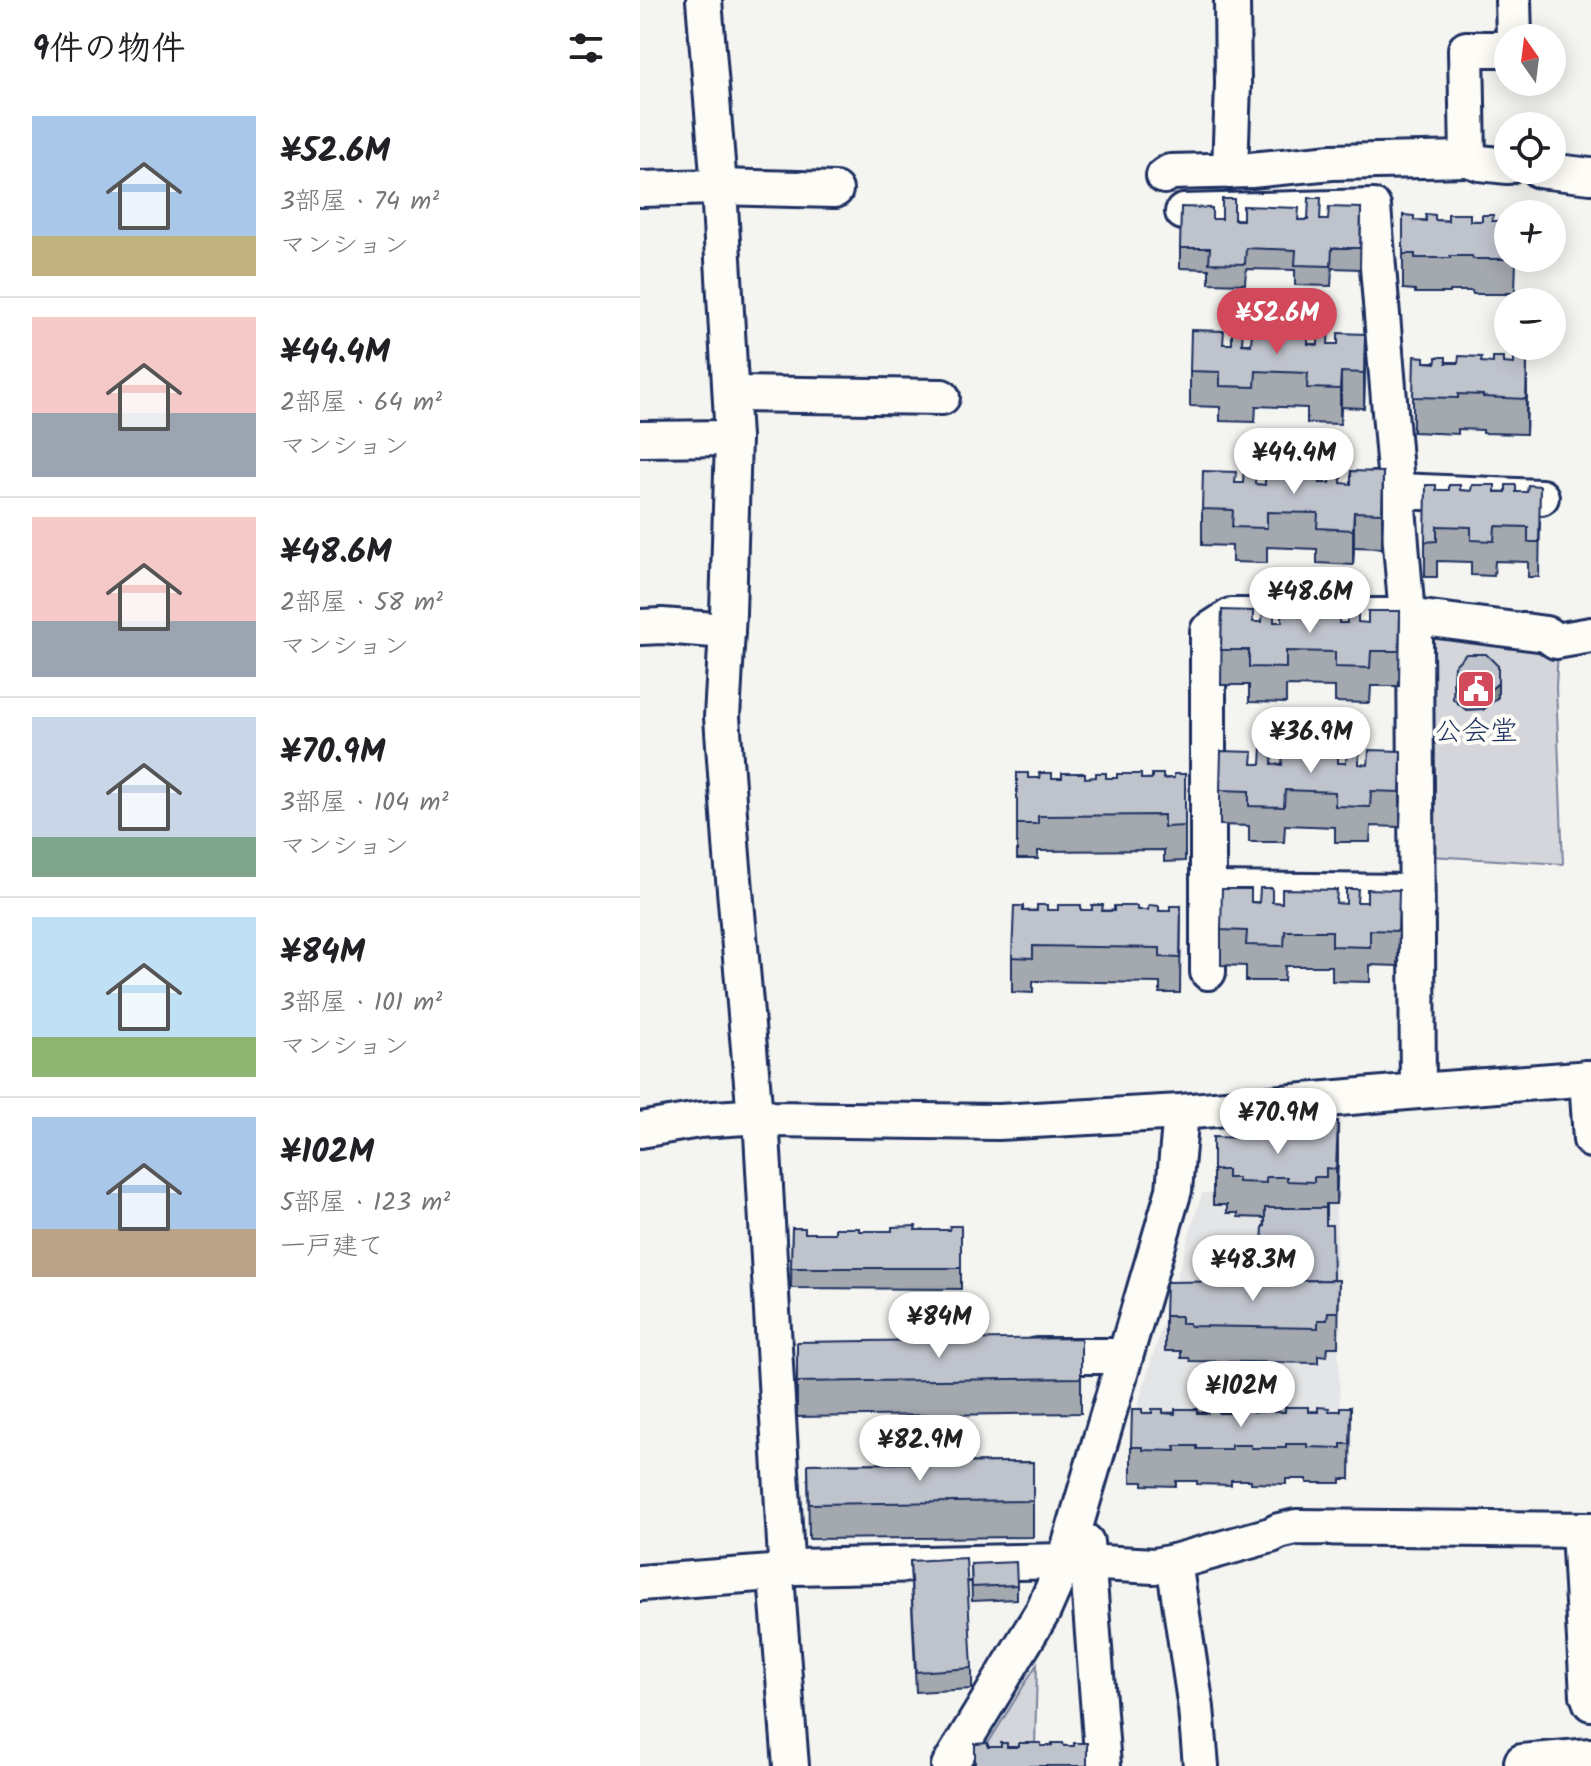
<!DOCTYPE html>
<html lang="ja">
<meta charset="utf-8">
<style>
:root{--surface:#fff;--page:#f2f2f2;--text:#202124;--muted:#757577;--line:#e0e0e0;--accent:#d1495b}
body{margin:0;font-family:Kalam,"Klee One",sans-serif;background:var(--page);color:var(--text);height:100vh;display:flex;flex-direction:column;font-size:30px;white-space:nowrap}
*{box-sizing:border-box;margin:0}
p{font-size:26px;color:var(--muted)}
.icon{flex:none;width:44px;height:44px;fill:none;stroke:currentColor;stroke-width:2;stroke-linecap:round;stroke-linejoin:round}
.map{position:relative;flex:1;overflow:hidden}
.side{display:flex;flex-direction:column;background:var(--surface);width:640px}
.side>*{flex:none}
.needle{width:52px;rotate:346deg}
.tools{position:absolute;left:854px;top:24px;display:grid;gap:16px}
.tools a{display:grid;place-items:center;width:72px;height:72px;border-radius:50%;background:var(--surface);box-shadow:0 4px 20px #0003;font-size:40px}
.price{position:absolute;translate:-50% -68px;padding:0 18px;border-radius:28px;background:#fff;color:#222;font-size:26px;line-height:52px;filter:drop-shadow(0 2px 4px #0008)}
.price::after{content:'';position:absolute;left:50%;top:48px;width:24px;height:18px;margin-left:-12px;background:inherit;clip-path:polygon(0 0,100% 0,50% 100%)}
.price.on{background:var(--accent);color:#fff}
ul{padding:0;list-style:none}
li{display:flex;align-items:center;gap:24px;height:200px;padding:0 32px}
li+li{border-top:2px solid var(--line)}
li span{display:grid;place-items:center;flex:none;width:224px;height:160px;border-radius:0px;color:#555}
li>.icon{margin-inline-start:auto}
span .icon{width:96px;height:96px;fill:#fffc;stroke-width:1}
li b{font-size:34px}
h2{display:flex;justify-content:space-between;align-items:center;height:96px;padding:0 32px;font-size:34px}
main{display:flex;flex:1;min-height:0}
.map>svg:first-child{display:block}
.built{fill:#e4e5e6}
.green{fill:#d4d6db;stroke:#78829c;stroke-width:2}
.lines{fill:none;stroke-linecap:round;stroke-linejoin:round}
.minor-casing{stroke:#1b2f5e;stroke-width:40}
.minor{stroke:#fdfcf7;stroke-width:34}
.wall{fill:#a4a8af;stroke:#1b2f5e;stroke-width:2}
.shaded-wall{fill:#86888f;stroke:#1b2f5e;stroke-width:2}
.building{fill:#bfc3cc;stroke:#1b2f5e;stroke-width:2}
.labels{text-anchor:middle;stroke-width:8;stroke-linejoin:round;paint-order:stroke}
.poi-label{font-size:28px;fill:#1b2f5e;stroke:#fdfcf7}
</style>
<main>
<section class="side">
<h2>9件の物件<svg class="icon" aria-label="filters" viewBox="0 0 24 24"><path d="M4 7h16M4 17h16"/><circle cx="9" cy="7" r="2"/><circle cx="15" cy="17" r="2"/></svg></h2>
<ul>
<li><span style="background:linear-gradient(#a9c7e8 75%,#c2b280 0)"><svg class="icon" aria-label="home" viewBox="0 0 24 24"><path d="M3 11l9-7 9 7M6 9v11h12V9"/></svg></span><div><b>¥52.6M</b><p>3部屋 · 74 m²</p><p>マンション</p></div></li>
<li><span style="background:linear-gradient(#f6c9c9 60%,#9aa5b1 0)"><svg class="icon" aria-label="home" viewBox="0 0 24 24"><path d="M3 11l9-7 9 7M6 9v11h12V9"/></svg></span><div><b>¥44.4M</b><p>2部屋 · 64 m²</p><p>マンション</p></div></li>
<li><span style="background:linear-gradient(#f6c9c9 65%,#9aa5b1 0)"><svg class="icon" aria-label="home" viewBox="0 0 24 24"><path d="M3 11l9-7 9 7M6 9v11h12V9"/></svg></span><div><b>¥48.6M</b><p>2部屋 · 58 m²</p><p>マンション</p></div></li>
<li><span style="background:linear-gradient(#c9d6e8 75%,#7fa58c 0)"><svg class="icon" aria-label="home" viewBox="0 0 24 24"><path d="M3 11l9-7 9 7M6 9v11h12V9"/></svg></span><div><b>¥70.9M</b><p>3部屋 · 104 m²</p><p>マンション</p></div></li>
<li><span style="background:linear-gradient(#bfe0f5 75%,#8fb573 0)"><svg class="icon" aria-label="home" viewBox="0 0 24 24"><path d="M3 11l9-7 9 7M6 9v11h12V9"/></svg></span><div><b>¥84M</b><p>3部屋 · 101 m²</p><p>マンション</p></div></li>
<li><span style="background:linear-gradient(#a9c7e8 70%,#b9a48a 0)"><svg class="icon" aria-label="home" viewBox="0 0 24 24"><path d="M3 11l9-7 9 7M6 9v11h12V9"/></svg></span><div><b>¥102M</b><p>5部屋 · 123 m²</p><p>一戸建て</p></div></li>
</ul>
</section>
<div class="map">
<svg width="951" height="1766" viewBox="0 0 951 1766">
<rect width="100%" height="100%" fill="#f4f4f1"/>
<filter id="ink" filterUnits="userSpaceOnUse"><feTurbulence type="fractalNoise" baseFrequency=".0125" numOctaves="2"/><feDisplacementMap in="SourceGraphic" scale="16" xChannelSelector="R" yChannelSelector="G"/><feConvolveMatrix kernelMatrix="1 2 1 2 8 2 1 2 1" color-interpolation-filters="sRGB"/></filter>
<g filter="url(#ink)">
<polygon class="built" points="676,1156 698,1156 696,1204 700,1415 494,1418 562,1193 572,1193"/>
<g class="green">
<polygon points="788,635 918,648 916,687 923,864 791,856"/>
<polygon points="397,1664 395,1748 344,1750"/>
</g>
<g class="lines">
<g class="minor-casing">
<g id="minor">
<polyline points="64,0 79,187 93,438 88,613 82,717 92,856 114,1105 121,1116 130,1119 358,1122 541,1112 778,1091 951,1078"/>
<polyline points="873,0 874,38"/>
<polyline points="828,159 840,163 868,166"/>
<polyline points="899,170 951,176"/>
<polyline points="590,171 593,84 592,0"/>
<polyline points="524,176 530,172 611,170 692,162 828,159 826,49 868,49"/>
<polyline points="0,189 79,187 195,190"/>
<polyline points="543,212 733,207 767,616 775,639 778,1091"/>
<polyline points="92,394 302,397"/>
<polyline points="0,439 93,438"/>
<polyline points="734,490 901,497"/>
<polyline points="0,627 22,626 87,631"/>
<polyline points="568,890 772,892"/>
<polyline points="568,972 568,631 591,616 767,616 906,634 916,641 951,635"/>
<polyline points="947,1078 951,1140"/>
<polyline points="0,1130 59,1120 121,1116 146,1560 136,1576 151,1766"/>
<polyline points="396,1356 485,1356"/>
<polyline points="939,1530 948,1695 951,1703"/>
<polyline points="446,1542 463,1766"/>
<polyline points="534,1562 556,1708 561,1766"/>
<polyline points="0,1583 131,1573 142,1568 154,1567 425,1561 514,1566 534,1562 631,1535 639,1531 656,1527 951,1530"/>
<polyline points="309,1766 403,1611 425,1561 534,1190 541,1112"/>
<polyline points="883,1766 882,1762 951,1756"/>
</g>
</g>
<use href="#minor" class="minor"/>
</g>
<g class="wall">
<polygon points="721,208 720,269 692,268 691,286 655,285 655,270 606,269 605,284 569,283 569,269 540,268 540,248 572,219 688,220"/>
<polygon points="763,215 774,220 853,221 876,258 875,293 866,293 866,294 833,294 832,291 810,291 810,293 775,293 775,290 763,289"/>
<polygon points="584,344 689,344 725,369 724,408 701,407 700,424 667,423 667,408 616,406 615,422 580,421 580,407 550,406 550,371"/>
<polygon points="784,362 842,362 887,393 886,434 843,433 843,430 818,429 818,434 773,432 773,397"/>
<polygon points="596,483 625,485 701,483 743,507 742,548 714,547 713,565 677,563 677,549 627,547 627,563 592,562 592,546 562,545 562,509"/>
<polygon points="796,490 876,492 900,521 899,577 888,577 888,562 855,561 854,576 831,575 831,562 797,561 797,577 785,577 785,542"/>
<polygon points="582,610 613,622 699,623 728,623 760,611 759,686 731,686 730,703 695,702 695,687 646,686 646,703 609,702 609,685 581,685"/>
<polygon points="814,666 858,666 858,697 844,709 826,710 813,699"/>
<polygon points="698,763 719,764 761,786 760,827 731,826 730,842 695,842 695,827 645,825 644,842 609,842 609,826 580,825 580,790 613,764"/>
<polygon points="377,773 388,778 501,779 534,778 545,774 545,861 524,862 524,850 398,851 398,859 377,859"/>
<polygon points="611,902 706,904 718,902 759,925 758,966 730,965 730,982 692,981 692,966 645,966 644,981 606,981 606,966 581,965 581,930"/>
<polygon points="541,906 540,993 520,993 520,983 393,981 393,993 372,992 372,957 383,911 407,910 530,911"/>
<polygon points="573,1137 698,1156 696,1204 686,1204 686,1225 693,1280 699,1280 698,1347 688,1347 687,1356 678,1355 678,1363 550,1361 549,1358 541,1358 541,1351 525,1351 525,1316 619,1281 625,1218 598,1217 598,1213 587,1213 587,1205 573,1205"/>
<polygon points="321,1226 321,1289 151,1288 152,1228 165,1233 195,1233 309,1230"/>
<polygon points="157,1342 441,1378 441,1413 157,1417"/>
<polygon points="711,1407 710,1479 701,1479 701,1483 667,1483 667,1479 646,1479 646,1484 611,1483 611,1480 591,1480 591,1485 557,1484 557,1481 536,1481 536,1486 503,1485 503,1482 491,1482 491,1447 502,1413 700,1411"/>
<polygon points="393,1462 393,1537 169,1539 168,1464"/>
<polygon points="270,1561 332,1668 332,1689 276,1692"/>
<polygon points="331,1564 377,1585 377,1599 332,1601"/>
</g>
<g class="shaded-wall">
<polygon points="725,334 725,369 724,408 724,373"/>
<polygon points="887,358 887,393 886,434 886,399"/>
<polygon points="701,372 701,407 700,424 700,389"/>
<polygon points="743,472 743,507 742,548 742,513"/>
<polygon points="714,512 714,547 713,565 713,530"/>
<polygon points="858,683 858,697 844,709 844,695"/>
<polygon points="761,751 761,786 760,827 760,792"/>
<polygon points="698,1121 698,1156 696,1204 696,1169"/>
</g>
<g class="building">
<polygon points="669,198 681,198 680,220 688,220 689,207 721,208 720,248 692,248 691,266 655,265 656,250 606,248 605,264 569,263 570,248 540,248 541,207 572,208 572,219 582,219 582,199 594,199 594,220 603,220 603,206 659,208 658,220 668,220"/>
<polygon points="786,214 795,215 795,220 808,221 808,214 830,214 830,221 842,221 842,215 853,215 852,221 864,221 864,216 868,216 868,257 866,257 866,259 833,259 832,256 810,256 810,258 775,258 775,254 763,254 763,215 774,216 774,220 786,221"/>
<polygon points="592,323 603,324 602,344 611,345 612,331 668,333 668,344 678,345 678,325 689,325 688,344 698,344 698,333 725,334 724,373 701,372 700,389 667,388 668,373 616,371 615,387 580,386 580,372 550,371 551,330 584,331 583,344 592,344"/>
<polygon points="774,356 784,357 784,362 796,363 796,357 806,357 806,363 818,363 819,356 842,357 841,362 853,363 853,357 863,357 863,363 874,364 874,357 887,358 886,399 843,397 843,395 818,394 818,398 773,397"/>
<polygon points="604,464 616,465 615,484 625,485 625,471 680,472 680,483 690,483 690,465 701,465 701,483 711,484 711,471 743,472 742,513 714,512 713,530 677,528 678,513 627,512 627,528 592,527 593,510 562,509 563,471 596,472 595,483 603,483"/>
<polygon points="786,485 796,485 796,490 809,490 809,485 820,485 820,490 831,491 832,485 855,485 855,492 866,492 866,485 876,485 876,492 887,492 888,485 900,486 899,542 888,542 888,527 855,526 854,541 831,540 831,527 797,526 797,541 785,542"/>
<polygon points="707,601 718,602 718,622 728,623 728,611 760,611 759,651 731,651 730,668 695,667 695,652 646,651 646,668 609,667 609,650 581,650 582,610 613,611 613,622 622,622 623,602 634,602 634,622 642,622 642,611 699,611 699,623 707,623"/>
<polygon points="826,654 846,654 858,666 858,683 844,695 826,696 813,685 814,666"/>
<polygon points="622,748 633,748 632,764 642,765 643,749 698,751 698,763 706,763 707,749 719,749 719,764 728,765 729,750 761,751 760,792 731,791 730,807 695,806 695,792 645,790 644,807 609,806 609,791 580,790 581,751 613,752 612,764 621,764"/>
<polygon points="377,773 388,773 388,778 400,778 399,773 412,773 412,778 422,778 422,773 445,773 445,778 456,777 456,773 466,773 466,778 477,778 477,774 501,774 501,779 512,779 512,774 523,774 523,779 534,778 534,774 545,774 545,826 524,827 524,815 398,816 398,824 377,824"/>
<polygon points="620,888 632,888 632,902 642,903 642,889 697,890 696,903 706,904 706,889 718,889 717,902 727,902 727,889 759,890 758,931 730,930 730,947 692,946 692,931 645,931 644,946 606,945 607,931 581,930 582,889 611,889 611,902 619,903"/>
<polygon points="397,905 407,905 407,910 418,910 418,905 441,905 441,910 452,910 452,905 463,905 462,911 474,911 474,906 497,906 497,910 508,910 509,905 519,906 519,911 530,911 530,906 541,906 540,958 520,957 520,948 393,946 393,958 372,957 374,906 383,906 383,911 397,911"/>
<polygon points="676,1120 698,1121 696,1169 686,1168 686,1177 674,1177 674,1182 647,1181 647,1177 626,1177 626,1183 598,1182 598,1178 587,1178 587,1170 573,1170 573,1137 675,1140"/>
<polygon points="625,1208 686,1208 686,1225 692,1225 693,1280 619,1281 619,1247 622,1247 623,1226 625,1226"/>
<polygon points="276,1226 275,1230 309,1230 310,1226 321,1226 321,1268 151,1268 152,1228 165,1228 165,1233 195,1233 195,1228 219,1228 219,1231 252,1231 252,1227"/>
<polygon points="699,1280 698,1312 688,1312 687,1320 678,1320 678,1328 550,1326 549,1323 541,1323 541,1316 525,1316 526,1282"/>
<polygon points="441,1338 441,1378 157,1382 157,1342"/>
<polygon points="645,1407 668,1407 668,1412 678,1412 678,1407 689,1408 689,1411 700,1411 700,1407 711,1407 710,1444 701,1444 701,1448 667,1447 667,1444 646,1444 646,1448 611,1448 611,1445 591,1445 591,1449 557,1449 557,1446 535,1446 536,1451 503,1450 503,1447 491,1447 492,1409 502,1409 502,1413 512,1413 512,1409 523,1409 523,1413 535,1414 535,1409 557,1409 557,1413 568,1413 568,1409 579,1409 579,1413 590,1413 591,1408 613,1408 613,1412 624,1412 624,1409 634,1409 634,1412 645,1412"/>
<polygon points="393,1462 393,1501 169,1504 168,1464"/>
<polygon points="326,1558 332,1668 276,1672 270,1561"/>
<polygon points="376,1562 377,1585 332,1587 331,1564"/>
<polygon points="348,1743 348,1747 361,1747 361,1743 367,1743 367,1747 379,1747 379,1743 401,1743 401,1746 412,1746 412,1743 423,1743 424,1746 434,1746 434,1743 447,1743 447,1766 335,1766 335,1744"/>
</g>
</g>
<defs>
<g id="civic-square" transform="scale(2)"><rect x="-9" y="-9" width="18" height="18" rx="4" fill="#d1495b" stroke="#fdfcf7"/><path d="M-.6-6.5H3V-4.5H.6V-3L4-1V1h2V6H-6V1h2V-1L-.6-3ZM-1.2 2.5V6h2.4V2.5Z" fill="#fff"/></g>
</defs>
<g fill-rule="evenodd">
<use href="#civic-square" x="836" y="689"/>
</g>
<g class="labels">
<g class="poi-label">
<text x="836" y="740">公会堂</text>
</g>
</g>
</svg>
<div class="tools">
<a><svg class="needle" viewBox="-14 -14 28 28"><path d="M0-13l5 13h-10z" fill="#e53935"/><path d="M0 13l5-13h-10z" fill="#757577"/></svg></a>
<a><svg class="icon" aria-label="locate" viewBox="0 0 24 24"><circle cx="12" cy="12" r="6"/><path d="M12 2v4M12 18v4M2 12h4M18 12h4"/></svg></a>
<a>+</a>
<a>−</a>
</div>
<b class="price on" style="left:637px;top:356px">¥52.6M</b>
<b class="price" style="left:654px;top:496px">¥44.4M</b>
<b class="price" style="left:670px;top:635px">¥48.6M</b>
<b class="price" style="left:671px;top:775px">¥36.9M</b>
<b class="price" style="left:638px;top:1156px">¥70.9M</b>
<b class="price" style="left:613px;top:1303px">¥48.3M</b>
<b class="price" style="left:299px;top:1360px">¥84M</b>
<b class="price" style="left:601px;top:1429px">¥102M</b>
<b class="price" style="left:280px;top:1483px">¥82.9M</b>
</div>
</main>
